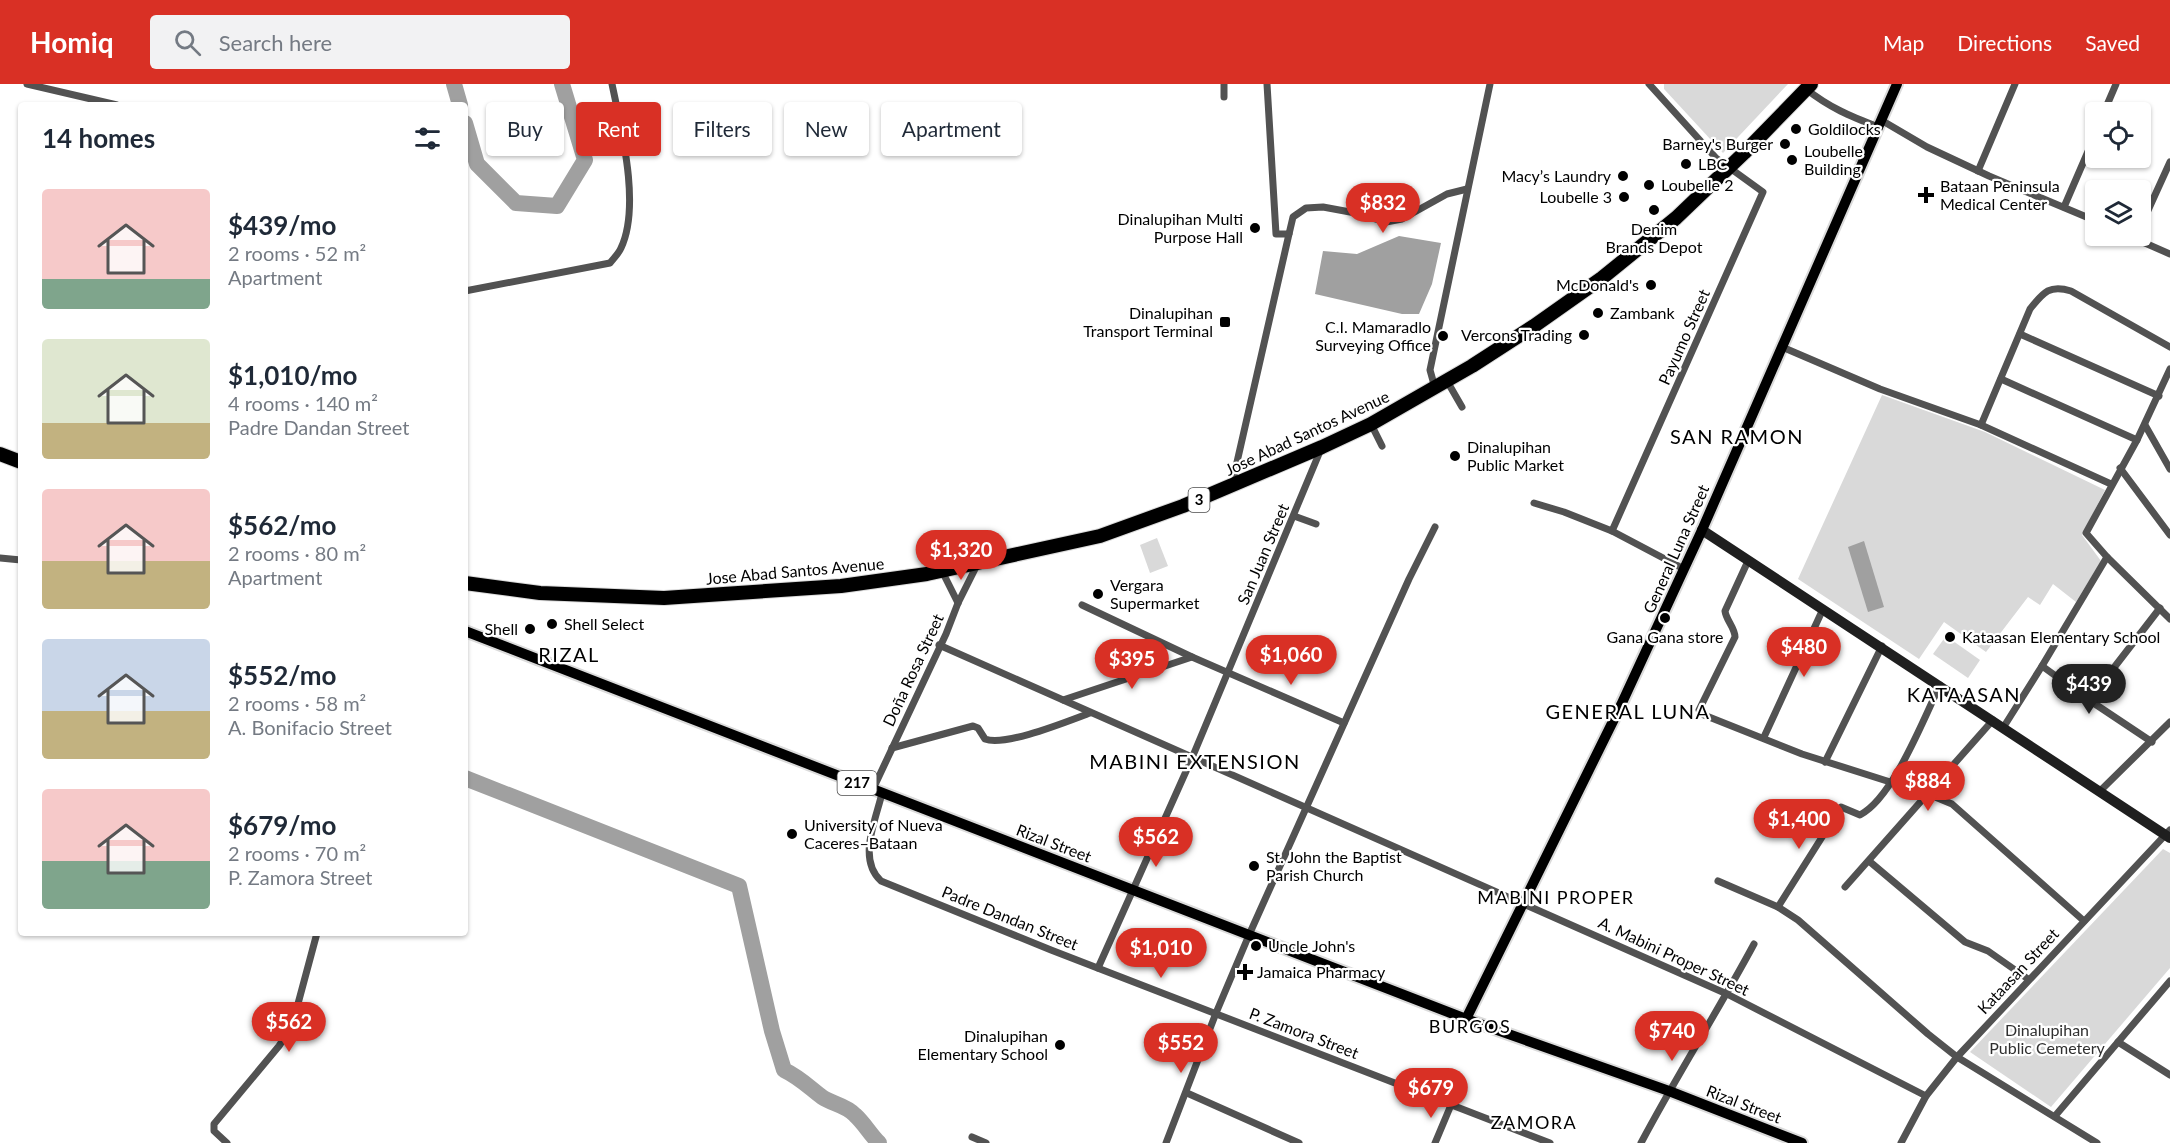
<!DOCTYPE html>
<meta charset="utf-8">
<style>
:root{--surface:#fff;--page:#f2f2f3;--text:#1f2937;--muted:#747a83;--accent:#d93025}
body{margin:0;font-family:Lato,sans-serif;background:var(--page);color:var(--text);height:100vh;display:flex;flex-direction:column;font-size:22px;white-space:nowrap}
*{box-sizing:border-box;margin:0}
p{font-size:20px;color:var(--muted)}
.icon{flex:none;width:33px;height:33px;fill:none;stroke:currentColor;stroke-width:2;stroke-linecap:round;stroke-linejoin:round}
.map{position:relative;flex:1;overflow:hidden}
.sheet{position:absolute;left:18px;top:18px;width:450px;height:834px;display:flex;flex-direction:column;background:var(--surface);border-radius:6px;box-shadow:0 2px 4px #0004}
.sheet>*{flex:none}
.banner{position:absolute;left:486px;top:18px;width:570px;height:54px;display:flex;gap:12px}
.tools{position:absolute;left:2085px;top:18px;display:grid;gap:12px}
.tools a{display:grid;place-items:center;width:66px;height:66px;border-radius:6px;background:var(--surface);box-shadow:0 2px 4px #0004;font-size:30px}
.price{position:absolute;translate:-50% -51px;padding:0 14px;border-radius:21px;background:var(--accent);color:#fff;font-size:20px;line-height:39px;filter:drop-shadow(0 2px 3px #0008)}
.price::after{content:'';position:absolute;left:50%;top:36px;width:18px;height:14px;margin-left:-9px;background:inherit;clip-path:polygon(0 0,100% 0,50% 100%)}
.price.selected{background:#222;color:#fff}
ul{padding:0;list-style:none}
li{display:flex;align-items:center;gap:18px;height:150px;padding:0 24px}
li span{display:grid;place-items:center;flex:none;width:168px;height:120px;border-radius:6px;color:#555}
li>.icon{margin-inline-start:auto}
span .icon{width:72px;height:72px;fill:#fffc;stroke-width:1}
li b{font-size:26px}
h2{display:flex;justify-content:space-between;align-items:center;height:72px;padding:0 24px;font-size:26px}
.chip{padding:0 21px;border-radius:6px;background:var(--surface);box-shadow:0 2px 4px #0004;font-size:21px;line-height:54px}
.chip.selected{background:var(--accent);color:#fff}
header{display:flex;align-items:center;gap:36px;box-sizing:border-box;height:84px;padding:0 30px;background:var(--accent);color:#fff}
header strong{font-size:28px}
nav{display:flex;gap:33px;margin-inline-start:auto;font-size:21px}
.search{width:420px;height:54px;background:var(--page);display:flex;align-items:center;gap:15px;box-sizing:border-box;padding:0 21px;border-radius:6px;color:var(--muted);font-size:22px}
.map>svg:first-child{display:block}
.green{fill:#d9d9d9}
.water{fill:#a0a0a0}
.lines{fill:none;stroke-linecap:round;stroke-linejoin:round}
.river{stroke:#a0a0a0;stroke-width:16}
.primary-casing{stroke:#dbdbdb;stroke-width:14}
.highway-casing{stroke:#dbdbdb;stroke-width:16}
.street{stroke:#525252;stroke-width:7}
.secondary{stroke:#1f1f1f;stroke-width:10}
.primary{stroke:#000;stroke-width:10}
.highway{stroke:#000;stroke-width:14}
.poi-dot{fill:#000;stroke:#fff;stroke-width:2}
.labels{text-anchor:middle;stroke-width:4.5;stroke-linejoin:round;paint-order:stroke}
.shield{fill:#fff;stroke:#4c4c4c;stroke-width:1.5}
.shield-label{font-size:15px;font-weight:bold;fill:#000}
.poi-label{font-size:16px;fill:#000;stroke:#fff;text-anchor:start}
.street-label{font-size:16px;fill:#000;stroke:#fff}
.park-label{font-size:16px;fill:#303030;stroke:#fff}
.neighbourhood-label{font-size:18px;letter-spacing:1.5px;fill:#000;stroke:#fff}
.quarter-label{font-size:20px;letter-spacing:1.5px;fill:#000;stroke:#fff}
</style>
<header>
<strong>Homiq</strong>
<div class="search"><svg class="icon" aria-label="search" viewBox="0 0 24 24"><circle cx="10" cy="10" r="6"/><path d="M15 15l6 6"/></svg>Search here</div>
<nav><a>Map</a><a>Directions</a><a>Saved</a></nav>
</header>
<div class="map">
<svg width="2170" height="1059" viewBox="0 0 2170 1059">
<rect width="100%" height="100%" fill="#fff"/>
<g class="green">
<polygon points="1664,0 1788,0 1723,69 1664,5"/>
<polygon points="1882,311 1985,348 2105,406 2082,451 2101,477 2076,518 2053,500 2040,521 2028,513 1986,568 1944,538 1919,575 1798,495"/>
<polygon points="1157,454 1168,482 1150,489 1140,461"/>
<polygon points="1946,552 1980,576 1968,594 1933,570"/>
<polygon points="2163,765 2170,769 2170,884 2051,1023 1970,968"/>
</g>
<g class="water">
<polygon points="1399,152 1441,159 1432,200 1419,230 1402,230 1315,210 1323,167 1357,170"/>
<polygon points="1864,457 1884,523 1868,528 1848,463"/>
</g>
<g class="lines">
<g class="river">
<polyline points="454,0 460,21"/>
<polyline points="465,39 477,80 516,119 557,122 585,76 562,0"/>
<path d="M465 694 739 802 772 947 784 986C799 993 809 1003 822 1013 832 1020 846 1021 855 1031 864 1039 870 1050 879 1059"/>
</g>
<g class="primary-casing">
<g id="primary">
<polyline points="465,547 1466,935 1669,1007 1802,1059"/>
<polyline points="1466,935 1621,621 1702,446 1897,0"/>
</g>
</g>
<g class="highway-casing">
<g id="highway">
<polyline points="0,370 21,378"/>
<polyline points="465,499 540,509 664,514 841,502 927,490 1100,452 1183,422 1322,363 1371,340 1472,282 1534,242 1602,194 1676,134 1744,69 1811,0"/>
</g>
</g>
<g class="street">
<polyline points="27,0 117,21"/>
<path d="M1806 5C1830 24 1850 32 1878 43"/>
<polyline points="1224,13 1224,0"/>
<polyline points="2104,28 2116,0"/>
<polyline points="1881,36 1927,63 1989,92 2096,137"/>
<polyline points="1978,87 2015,0"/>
<polyline points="2064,123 2096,49"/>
<polyline points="2140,144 2170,78"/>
<polyline points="1289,150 1293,133 1306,124 1323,123 1350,128 1386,138 1402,135 1447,110 1467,105"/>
<polyline points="2129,152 2170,170"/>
<path d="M465 207 610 179C614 174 619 169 621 164 641 122 621 44 612 0"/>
<polyline points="2020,250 2159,312"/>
<polyline points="1782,263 1880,305 1981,341 2111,400"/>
<polyline points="2170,285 2137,356 2086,449 2107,473 2170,535"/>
<polyline points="2001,295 2137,356"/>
<polyline points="1447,297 1462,323"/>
<polyline points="1435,304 1430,286 1490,0"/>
<polyline points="1371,340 1382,362"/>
<path d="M1981 341 2030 225C2043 209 2049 200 2071 207L2170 263"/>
<polyline points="2145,341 2170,385"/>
<polyline points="2120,384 2170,451"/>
<polyline points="1232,400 1289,150 1276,150 1267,0"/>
<polyline points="1534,419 1564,428 1612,447 1684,485"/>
<polyline points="1294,432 1316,440"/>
<polyline points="1612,447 1763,108 1716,74 1649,0"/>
<polyline points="0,474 21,476"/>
<path d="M1748 477 1725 527C1726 536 1735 544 1735 553L1699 626 1704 631 1802 670 1928 710 1952 720 2084 837"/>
<polyline points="942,487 958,519"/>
<polyline points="1082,521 1192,573 1344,639"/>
<polyline points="939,561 1727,910 1926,1012"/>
<polyline points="2042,582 2089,616 2152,658"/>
<polyline points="1063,616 1192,573"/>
<polyline points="2089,616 2160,524"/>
<polyline points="2003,644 2042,582 2107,473"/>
<polyline points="1764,653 1823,525"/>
<path d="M892 664 973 642 978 644 985 655C1005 663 1068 637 1090 629"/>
<polyline points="1825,678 1882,562"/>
<polyline points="873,705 946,550 958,519 978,479"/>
<polyline points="2100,707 2170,638"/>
<path d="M882 709C876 736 857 775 881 797L1051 866 1550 1059"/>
<polyline points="1869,777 1965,858 1988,867 2028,895"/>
<polyline points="1718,797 1778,823 1798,836 1928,950 1957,973 2097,1059"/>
<polyline points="1845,803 1993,636"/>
<path d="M1778 823 1841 723 1860 731C1893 714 1923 636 1940 601"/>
<polyline points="1098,884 1192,674 1321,365"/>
<polyline points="2118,958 2170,991"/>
<polyline points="1187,1009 1299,1059"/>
<polyline points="2055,1032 2170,897"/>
<polyline points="972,1053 986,1059"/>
<polyline points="227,1059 214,1047 214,1040 279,962 292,942 317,849"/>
<polyline points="1166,1059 1216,929 1249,851 1409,495 1435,443"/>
<polyline points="1435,1059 1451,1021"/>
<path d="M1641 1059C1677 991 1718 927 1754 860"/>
<polyline points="1901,1059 1926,1012 1957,973 2170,746"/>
</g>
<polyline class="secondary" points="1702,446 2170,754"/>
<use href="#primary" class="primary"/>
<use href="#highway" class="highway"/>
</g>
<g class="poi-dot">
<circle cx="1796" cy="45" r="6"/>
<circle cx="1785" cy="60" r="6"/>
<circle cx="1792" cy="76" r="6"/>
<circle cx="1686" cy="80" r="6"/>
<circle cx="1623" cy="92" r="6"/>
<circle cx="1649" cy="101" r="6"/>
<path d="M1923 102h6v6h6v6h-6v6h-6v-6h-6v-6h6z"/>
<circle cx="1624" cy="113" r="6"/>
<circle cx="1654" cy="126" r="6"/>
<circle cx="1255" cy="144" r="6"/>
<circle cx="1651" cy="201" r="6"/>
<circle cx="1598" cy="229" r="6"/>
<rect x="1219" y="232" width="12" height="12" rx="3"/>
<circle cx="1584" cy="251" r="6"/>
<circle cx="1443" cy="252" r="6"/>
<circle cx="1455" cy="372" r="6"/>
<circle cx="1098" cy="510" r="6"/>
<circle cx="1665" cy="534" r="6"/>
<circle cx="552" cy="540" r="6"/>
<circle cx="530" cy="545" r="6"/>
<circle cx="1950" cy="553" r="6"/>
<circle cx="792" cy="750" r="6"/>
<circle cx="1254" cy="782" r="6"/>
<circle cx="1256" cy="862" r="6"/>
<path d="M1242 879h6v6h6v6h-6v6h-6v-6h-6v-6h6z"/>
<circle cx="1060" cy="961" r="6"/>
</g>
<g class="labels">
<g class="shield">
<rect x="1188.5" y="404" width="21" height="24" rx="4.5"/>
<rect x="837.5" y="687" width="39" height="24" rx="4.5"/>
</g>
<g class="shield-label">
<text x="1199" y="421">3</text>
<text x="857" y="704">217</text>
</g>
<g class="poi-label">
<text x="1808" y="51">Goldilocks</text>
<text x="1773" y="66" text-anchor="end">Barney's Burger</text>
<text x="1804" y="73">Loubelle<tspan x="1804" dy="18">Building</tspan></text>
<text x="1698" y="86">LBC</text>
<text x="1611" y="98" text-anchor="end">Macy’s Laundry</text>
<text x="1661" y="107">Loubelle 2</text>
<text x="1940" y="108">Bataan Peninsula<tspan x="1940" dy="18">Medical Center</tspan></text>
<text x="1612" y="119" text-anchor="end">Loubelle 3</text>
<text x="1243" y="141" text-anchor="end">Dinalupihan Multi<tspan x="1243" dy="18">Purpose Hall</tspan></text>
<text x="1654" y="151" text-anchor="middle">Denim<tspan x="1654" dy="18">Brands Depot</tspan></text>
<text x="1639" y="207" text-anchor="end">McDonald's</text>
<text x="1213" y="235" text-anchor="end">Dinalupihan<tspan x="1213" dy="18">Transport Terminal</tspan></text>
<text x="1610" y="235">Zambank</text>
<text x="1431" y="249" text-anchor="end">C.I. Mamaradlo<tspan x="1431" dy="18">Surveying Office</tspan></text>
<text x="1572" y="257" text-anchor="end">Vercons Trading</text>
<text x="1467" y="369">Dinalupihan<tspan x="1467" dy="18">Public Market</tspan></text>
<text x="1110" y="507">Vergara<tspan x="1110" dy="18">Supermarket</tspan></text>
<text x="564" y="546">Shell Select</text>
<text x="518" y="551" text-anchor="end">Shell</text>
<text x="1665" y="559" text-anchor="middle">Gana Gana store</text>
<text x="1962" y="559">Kataasan Elementary School</text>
<text x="804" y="747">University of Nueva<tspan x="804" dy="18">Caceres–Bataan</tspan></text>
<text x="1266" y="779">St. John the Baptist<tspan x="1266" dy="18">Parish Church</tspan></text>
<text x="1268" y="868">Uncle John's</text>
<text x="1257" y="894">Jamaica Pharmacy</text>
<text x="1048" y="958" text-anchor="end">Dinalupihan<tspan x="1048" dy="18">Elementary School</tspan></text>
</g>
<g class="street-label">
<text transform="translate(1684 253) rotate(-66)" y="6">Payumo Street</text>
<text transform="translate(1307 349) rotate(-25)" y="6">Jose Abad Santos Avenue</text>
<text transform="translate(1676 465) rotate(-66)" y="6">General Luna Street</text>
<text transform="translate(1263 470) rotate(-67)" y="6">San Juan Street</text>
<text transform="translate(795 487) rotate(-5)" y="6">Jose Abad Santos Avenue</text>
<text transform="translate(913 586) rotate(-65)" y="6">Doña Rosa Street</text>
<text transform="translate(1054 759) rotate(21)" y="6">Rizal Street</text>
<text transform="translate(1010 834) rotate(22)" y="6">Padre Dandan Street</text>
<text transform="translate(1674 872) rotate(25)" y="6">A. Mabini Proper Street</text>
<text transform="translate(2018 887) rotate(-47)" y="6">Kataasan Street</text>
<text transform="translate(1304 949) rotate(21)" y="6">P. Zamora Street</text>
<text transform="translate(1744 1020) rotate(21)" y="6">Rizal Street</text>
</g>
<g class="park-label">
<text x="2047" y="952">Dinalupihan<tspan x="2047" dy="18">Public Cemetery</tspan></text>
</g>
<g class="neighbourhood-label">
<text x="1556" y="820">MABINI PROPER</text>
<text x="1470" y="949">BURGOS</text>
<text x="1534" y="1045">ZAMORA</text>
</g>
<g class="quarter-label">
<text x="1737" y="360">SAN RAMON</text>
<text x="569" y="578">RIZAL</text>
<text x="1964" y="618">KATAASAN</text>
<text x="1628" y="635">GENERAL LUNA</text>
<text x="1195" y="685">MABINI EXTENSION</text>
</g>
</g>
</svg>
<div class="tools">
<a><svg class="icon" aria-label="locate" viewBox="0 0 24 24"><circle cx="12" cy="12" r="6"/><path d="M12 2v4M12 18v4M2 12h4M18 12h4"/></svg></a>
<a><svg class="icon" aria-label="layers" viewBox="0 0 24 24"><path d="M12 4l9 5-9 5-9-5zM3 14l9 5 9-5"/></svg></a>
</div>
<b class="price" style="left:1383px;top:150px">$832</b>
<b class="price" style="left:961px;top:497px">$1,320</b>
<b class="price" style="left:1804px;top:594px">$480</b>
<b class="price" style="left:1291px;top:602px">$1,060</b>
<b class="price" style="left:1132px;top:606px">$395</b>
<b class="price selected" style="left:2089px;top:631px">$439</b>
<b class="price" style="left:1928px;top:728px">$884</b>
<b class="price" style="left:1799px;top:766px">$1,400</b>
<b class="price" style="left:1156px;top:784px">$562</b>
<b class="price" style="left:1161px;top:895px">$1,010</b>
<b class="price" style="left:289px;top:969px">$562</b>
<b class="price" style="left:1672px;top:978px">$740</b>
<b class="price" style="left:1181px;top:990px">$552</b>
<b class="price" style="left:1431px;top:1035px">$679</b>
<div class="banner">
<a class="chip">Buy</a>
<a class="chip selected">Rent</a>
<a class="chip">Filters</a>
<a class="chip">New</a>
<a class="chip">Apartment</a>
</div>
<section class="sheet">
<h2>14 homes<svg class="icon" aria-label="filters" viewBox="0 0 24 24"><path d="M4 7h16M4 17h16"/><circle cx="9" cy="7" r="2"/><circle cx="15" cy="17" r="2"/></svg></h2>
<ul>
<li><span style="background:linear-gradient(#f6c9c9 75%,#7fa58c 0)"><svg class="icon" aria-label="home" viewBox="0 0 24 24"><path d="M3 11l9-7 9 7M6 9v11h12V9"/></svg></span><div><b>$439/mo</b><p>2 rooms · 52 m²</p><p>Apartment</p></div></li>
<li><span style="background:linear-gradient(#dfe7d0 70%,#c2b280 0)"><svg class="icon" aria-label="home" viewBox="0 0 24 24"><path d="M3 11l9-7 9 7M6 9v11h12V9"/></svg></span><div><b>$1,010/mo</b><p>4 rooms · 140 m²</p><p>Padre Dandan Street</p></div></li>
<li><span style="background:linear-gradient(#f6c9c9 60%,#c2b280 0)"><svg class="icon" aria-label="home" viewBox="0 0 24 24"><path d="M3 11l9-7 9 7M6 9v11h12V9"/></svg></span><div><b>$562/mo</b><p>2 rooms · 80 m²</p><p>Apartment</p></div></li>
<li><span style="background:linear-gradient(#c9d6e8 60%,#c2b280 0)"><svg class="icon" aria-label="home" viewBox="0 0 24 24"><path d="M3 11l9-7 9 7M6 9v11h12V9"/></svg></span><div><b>$552/mo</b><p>2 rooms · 58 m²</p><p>A. Bonifacio Street</p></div></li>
<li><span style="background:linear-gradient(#f6c9c9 60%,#7fa58c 0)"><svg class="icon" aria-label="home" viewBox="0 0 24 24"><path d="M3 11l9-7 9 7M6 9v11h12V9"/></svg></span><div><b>$679/mo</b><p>2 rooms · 70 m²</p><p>P. Zamora Street</p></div></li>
</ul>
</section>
</div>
